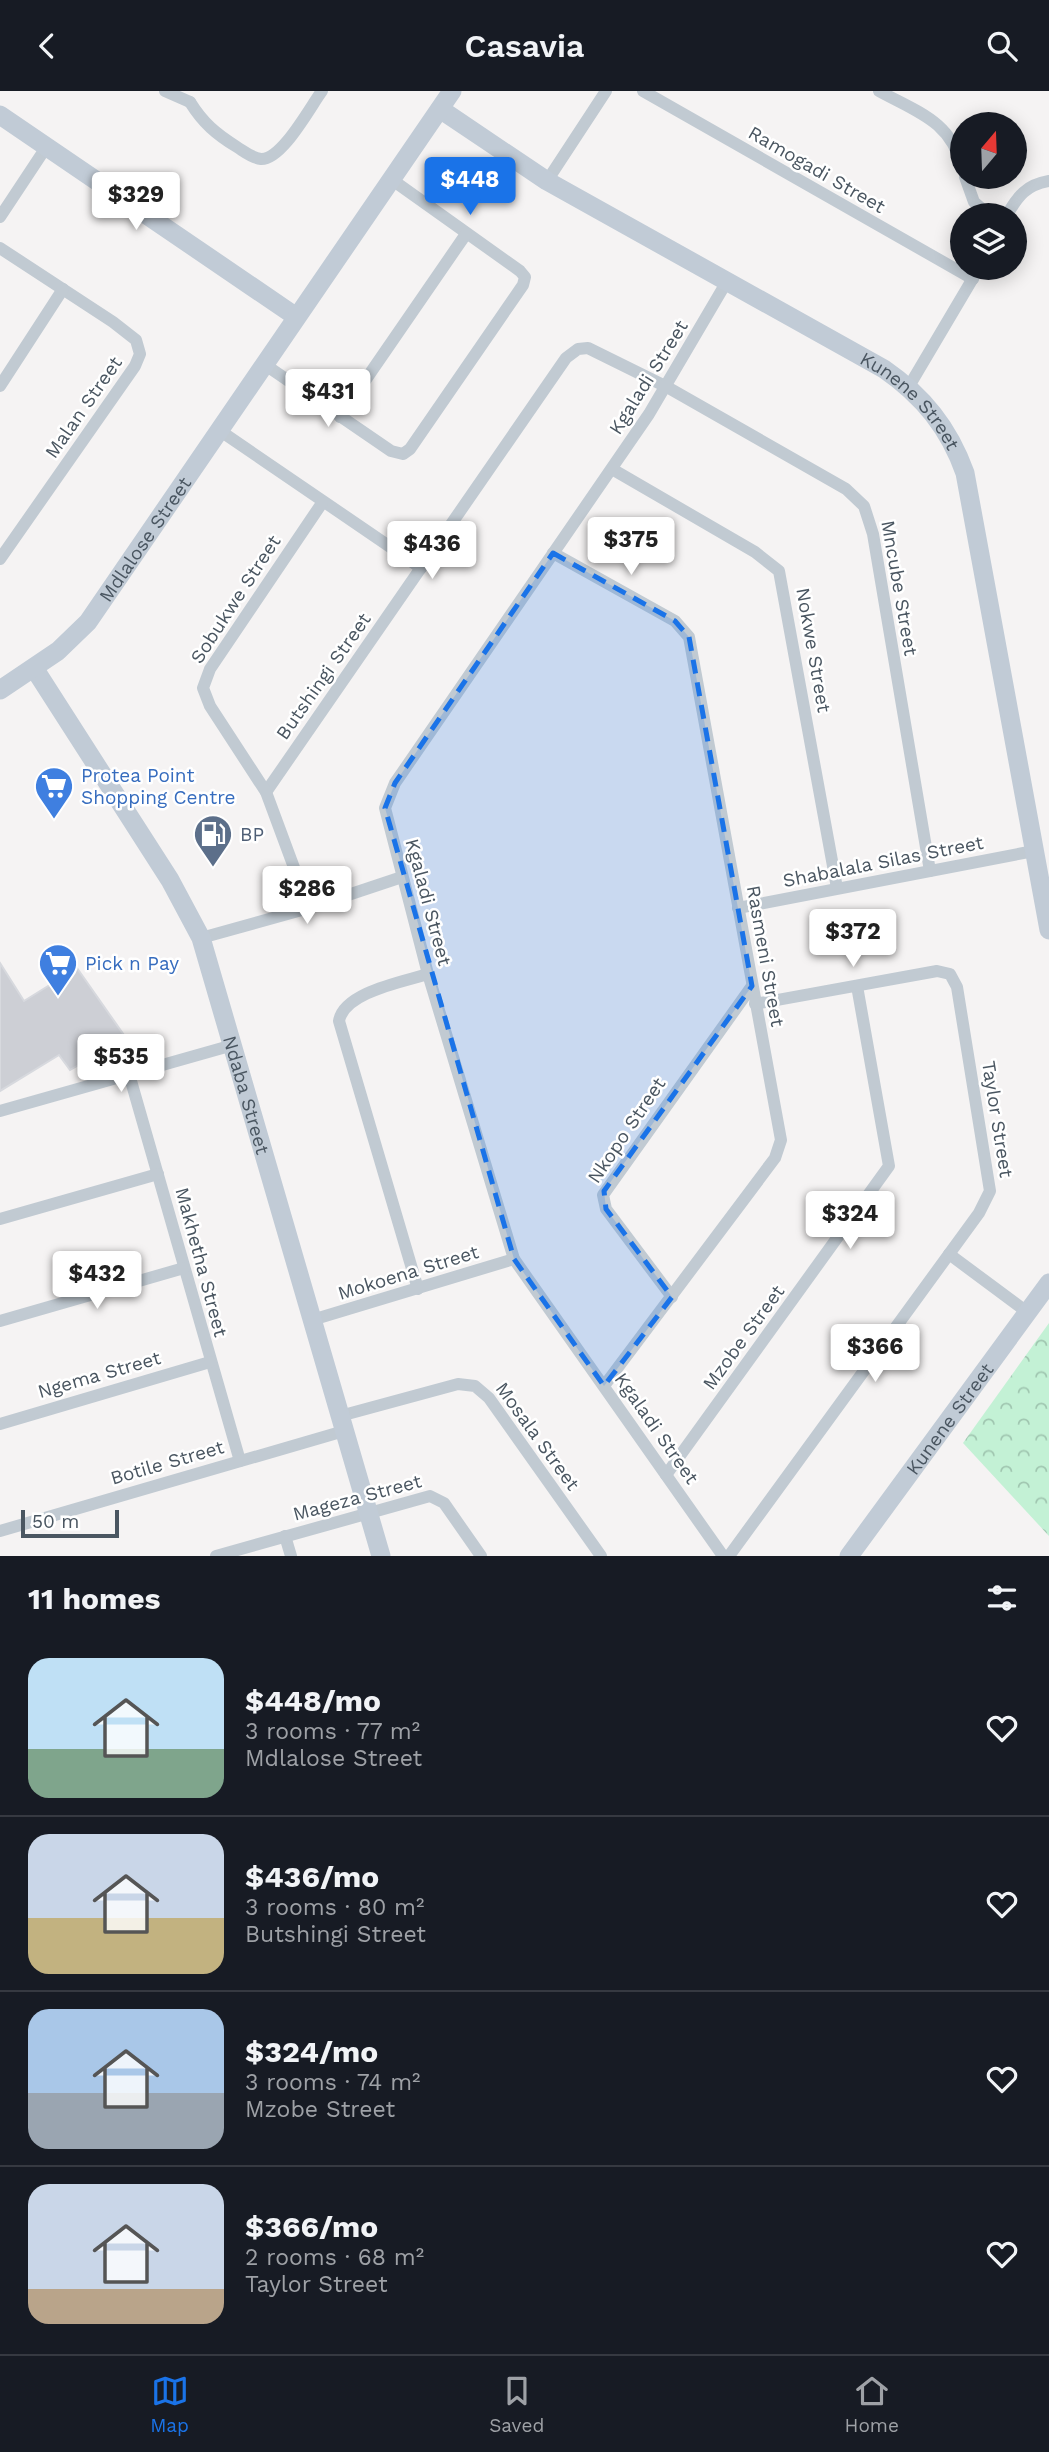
<!DOCTYPE html>
<meta charset="utf-8">
<style>
:root{--surface:#171b24;--page:#242831;--text:#f1f3f6;--muted:#9ea1a6;--line:#363941;--accent:#1a73e8}
body{margin:0;font-family:"Work Sans",sans-serif;background:var(--page);color:var(--text);height:100vh;display:flex;flex-direction:column;font-size:26px;white-space:nowrap}
*{box-sizing:border-box;margin:0}
p{font-size:23px;color:var(--muted)}
.icon{flex:none;width:38px;height:38px;fill:none;stroke:currentColor;stroke-width:2;stroke-linecap:round;stroke-linejoin:round}
.map{position:relative;height:1465px;overflow:hidden}
.panel{display:flex;flex-direction:column;background:var(--surface);flex:1}
.panel>*{flex:none}
.needle{width:46px;rotate:19deg}
.tools{position:absolute;left:950px;top:21px;display:grid;gap:14px}
.tools a{display:grid;place-items:center;width:77px;height:77px;border-radius:50%;background:var(--surface);box-shadow:0 4px 18px #0003;font-size:35px}
.scale{position:absolute;left:21px;bottom:18px;width:98px;box-sizing:border-box;padding-left:7px;border:4px solid #4a5661;border-top:0;font-size:19px;line-height:24px;white-space:nowrap;color:#4a5661;-webkit-text-stroke:5px #fff;paint-order:stroke}
.price{position:absolute;translate:-50% -60px;padding:0 16px;border-radius:7px;background:#fff;color:#222;font-size:23px;line-height:46px;filter:drop-shadow(0 2px 4px #0008)}
.price::after{content:'';position:absolute;left:50%;top:42px;width:21px;height:16px;margin-left:-10px;background:inherit;clip-path:polygon(0 0,100% 0,50% 100%)}
.price.active{background:var(--accent);color:#fff}
ul{padding:0;list-style:none}
li{display:flex;align-items:center;gap:21px;height:175px;padding:0 28px}
li+li{border-top:2px solid var(--line)}
li span{display:grid;place-items:center;flex:none;width:196px;height:140px;border-radius:21px;color:#555}
li>.icon{margin-inline-start:auto}
span .icon{width:84px;height:84px;fill:#fffc;stroke-width:1}
li b{font-size:30px}
h2{display:flex;justify-content:space-between;align-items:center;height:84px;padding:0 28px;font-size:30px}
header{display:flex;justify-content:space-between;align-items:center;height:91px;padding:0 28px;background:var(--surface);font-size:32px;font-weight:600}
.menu{display:flex;justify-content:space-around;align-items:center;height:98px;border-top:2px solid var(--line);background:var(--surface);font-size:19px;color:var(--muted)}
.menu a{display:grid;justify-items:center;gap:4px}
.menu .active{color:var(--accent)}
.map>svg:first-child{display:block}
.park{fill:url(#park-crowns)}
.building{fill:#cdcfd5;stroke:#d7d9de;stroke-width:2}
.lines{fill:none;stroke-linecap:round;stroke-linejoin:round}
.street{stroke:#c1cad2;stroke-width:12}
.secondary{stroke:#c1cbd6;stroke-width:19}
.marked{fill:#1a73e8;fill-opacity:0.2;stroke:#1a73e8;stroke-width:5;stroke-dasharray:14 9;stroke-linejoin:round}
.labels{text-anchor:middle;stroke-width:5;stroke-linejoin:round;paint-order:stroke}
.street-label{font-size:19px;fill:#4a5661;stroke:#fff}
.shop-label{font-size:19px;fill:#366cbe;stroke:#fff;text-anchor:start}
.service-label{font-size:19px;fill:#4e5e75;stroke:#fff;text-anchor:start}
</style>
<header><svg class="icon" aria-label="back" viewBox="0 0 24 24"><path d="M15 5l-7 7 7 7"/></svg>Casavia<svg class="icon" aria-label="search" viewBox="0 0 24 24"><circle cx="10" cy="10" r="6"/><path d="M15 15l6 6"/></svg></header>
<div class="map">
<svg width="1049" height="1465" viewBox="0 0 1049 1465">
<defs>
<pattern id="park-crowns" width="20" height="18" patternUnits="userSpaceOnUse" patternTransform="scale(1.75)"><rect width="20" height="18" fill="#c3f1d5"/><path d="M2 6a3 3 0 1 1 6 0M12 15a3 3 0 1 1 6 0" fill="none" stroke="#a0c6b0"/></pattern>
</defs>
<rect width="100%" height="100%" fill="#f5f3f3"/>
<polygon class="park" points="1049,1232 1049,1445 963,1352"/>
<polygon class="building" points="0,872 24,910 77,877 126,947 70,979 59,964 0,1000"/>
<g class="lines">
<g class="street">
<polyline points="165,0 190,11"/>
<polyline points="643,0 973,188"/>
<path d="M879 0C917 21 951 30 962 76"/>
<path d="M190 11C203 32 216 43 237 56 245 61 252 67 261 68 282 69 310 16 322 0"/>
<polyline points="965,86 974,111 989,124"/>
<polyline points="547,90 606,0"/>
<path d="M1007 124C1018 105 1026 94 1049 90"/>
<polyline points="0,126 47,55"/>
<polyline points="0,157 113,231 136,249 140,263 135,275 0,468"/>
<polyline points="264,273 391,360 403,363 410,358 523,194 525,186 520,180 391,88"/>
<polyline points="0,295 63,198"/>
<polyline points="908,297 979,177"/>
<polyline points="340,326 466,143"/>
<polyline points="219,339 421,477"/>
<polyline points="612,378 755,461 779,480 837,797"/>
<polyline points="553,462 675,530 689,546 781,1049 775,1067 604,1295"/>
<polyline points="266,701 566,267 578,258 588,257 667,296 846,398 864,415 873,443 930,780"/>
<polyline points="309,817 266,701 210,615 203,597 210,578 322,412"/>
<polyline points="738,817 1034,760"/>
<polyline points="201,847 309,817 402,786"/>
<polyline points="129,983 240,1370"/>
<polyline points="0,1020 233,954"/>
<polyline points="0,1128 158,1083"/>
<polyline points="949,1163 1027,1221"/>
<path d="M418 1198 339 930C344 901 403 891 428 883"/>
<polyline points="672,1206 606,1118 603,1104 752,895"/>
<polyline points="312,1229 514,1168"/>
<polyline points="0,1230 184,1177"/>
<polyline points="340,1325 458,1293 475,1295 489,1307 601,1465"/>
<polyline points="0,1333 210,1271"/>
<polyline points="666,1384 889,1075 857,895"/>
<polyline points="0,1440 344,1340"/>
<polyline points="285,1445 291,1465"/>
<polyline points="216,1465 430,1405 444,1412 481,1465"/>
<polyline points="723,1465 514,1168 428,883 385,717 395,692 649,323 726,192"/>
<polyline points="729,1465 979,1122 990,1100 957,896 950,883 937,880 755,913"/>
</g>
<g class="secondary">
<path id="s1" d="M440 18 547 90 884 278C923 305 949 337 965 382L1049 839"/>
<polyline points="0,24 295,225"/>
<path id="s2" d="M34 577 170 789 201 847 381 1465"/>
<path id="s3" d="M0 599 58 560 88 531 452 0"/>
<path id="s4" d="M849 1465 1049 1192"/>
</g>
</g>
<path class="marked" d="M553 462 675 530 689 546 752 895 604 1100 606 1118 672 1206 604 1295 514 1168 385 717 395 692Z"/>
<defs>
<g id="supermarket-pin" transform="scale(2.0125)"><path d="M0 17L-7.5 6A9.5 9.5 0 1 1 7.5 6Z" fill="#3f7fe0" stroke="#fff"/><path d="M-6-5.5h2.5l.6 2H6L4.5 2H-2.5L-4.4-4H-6ZM-1.5 3.2a1.3 1.3 0 1 0 .1 0ZM3 3.2a1.3 1.3 0 1 0 .1 0Z" fill="#fff"/></g>
<g id="fuel-pin" transform="scale(2.0125)"><path d="M0 17L-7.5 6A9.5 9.5 0 1 1 7.5 6Z" fill="#5c6f8a" stroke="#fff"/><path d="M-5.5-6h7V0h2V4h1.3V-2.5L3-4.5l.8-.8L6-3V5H2.5V1h-1V6h-7ZM-4.2-4.7v3.2H.2V-4.7Z" fill="#fff"/></g>
</defs>
<g fill-rule="evenodd">
<use href="#supermarket-pin" x="54" y="695"/>
<use href="#fuel-pin" x="213" y="743"/>
<use href="#supermarket-pin" x="58" y="872"/>
</g>
<g class="labels">
<g class="street-label">
<text transform="translate(817 78) rotate(30)" y="7">Ramogadi Street</text>
<text transform="translate(648 286) rotate(-58)" y="7">Kgaladi Street</text>
<text dy="7" stroke="none"><textPath href="#s1" startOffset="556">Kunene Street</textPath></text>
<text transform="translate(83 316) rotate(-55)" y="7">Malan Street</text>
<text dy="7" stroke="none"><textPath href="#s3" startOffset="212">Mdlalose Street</textPath></text>
<text transform="translate(900 497) rotate(80)" y="7">Mncube Street</text>
<text transform="translate(235 508) rotate(-57)" y="7">Sobukwe Street</text>
<text transform="translate(814 559) rotate(80)" y="7">Nokwe Street</text>
<text transform="translate(323 585) rotate(-55)" y="7">Butshingi Street</text>
<text transform="translate(883 770) rotate(-11)" y="7">Shabalala Silas Street</text>
<text transform="translate(429 811) rotate(75)" y="7">Kgaladi Street</text>
<text transform="translate(766 865) rotate(80)" y="7">Rasmeni Street</text>
<text dy="7" stroke="none"><textPath href="#s2" startOffset="481">Ndaba Street</textPath></text>
<text transform="translate(998 1028) rotate(81)" y="7">Taylor Street</text>
<text transform="translate(626 1039) rotate(-56)" y="7">Nkopo Street</text>
<text transform="translate(202 1171) rotate(75)" y="7">Makhetha Street</text>
<text transform="translate(408 1181) rotate(-17)" y="7">Mokoena Street</text>
<text transform="translate(743 1246) rotate(-54)" y="7">Mzobe Street</text>
<text transform="translate(99 1283) rotate(-16)" y="7">Ngema Street</text>
<text dy="7" stroke="none"><textPath href="#s4" startOffset="170">Kunene Street</textPath></text>
<text transform="translate(657 1337) rotate(55)" y="7">Kgaladi Street</text>
<text transform="translate(538 1345) rotate(54)" y="7">Mosala Street</text>
<text transform="translate(167 1371) rotate(-16)" y="7">Botile Street</text>
<text transform="translate(357 1406) rotate(-15)" y="7">Mageza Street</text>
</g>
<g class="shop-label">
<text x="81" y="691">Protea Point<tspan x="81" dy="22">Shopping Centre</tspan></text>
<text x="85" y="879">Pick n Pay</text>
</g>
<g class="service-label">
<text x="240" y="750">BP</text>
</g>
</g>
</svg>
<div class="tools">
<a><svg class="needle" viewBox="-14 -14 28 28"><path d="M0-13l5 13h-10z" fill="#e53935"/><path d="M0 13l5-13h-10z" fill="#9ea1a6"/></svg></a>
<a><svg class="icon" aria-label="layers" viewBox="0 0 24 24"><path d="M12 4l9 5-9 5-9-5zM3 14l9 5 9-5"/></svg></a>
</div>
<div class="scale">50 m</div>
<b class="price active" style="left:470px;top:126px">$448</b>
<b class="price" style="left:136px;top:141px">$329</b>
<b class="price" style="left:328px;top:338px">$431</b>
<b class="price" style="left:631px;top:486px">$375</b>
<b class="price" style="left:432px;top:490px">$436</b>
<b class="price" style="left:307px;top:835px">$286</b>
<b class="price" style="left:853px;top:878px">$372</b>
<b class="price" style="left:121px;top:1003px">$535</b>
<b class="price" style="left:850px;top:1160px">$324</b>
<b class="price" style="left:97px;top:1220px">$432</b>
<b class="price" style="left:875px;top:1293px">$366</b>
</div>
<section class="panel">
<h2>11 homes<svg class="icon" aria-label="filters" viewBox="0 0 24 24"><path d="M4 7h16M4 17h16"/><circle cx="9" cy="7" r="2"/><circle cx="15" cy="17" r="2"/></svg></h2>
<ul>
<li><span style="background:linear-gradient(#bfe0f5 65%,#7fa58c 0)"><svg class="icon" aria-label="home" viewBox="0 0 24 24"><path d="M3 11l9-7 9 7M6 9v11h12V9"/></svg></span><div><b>$448/mo</b><p>3 rooms · 77 m²</p><p>Mdlalose Street</p></div><svg class="icon" aria-label="heart" viewBox="0 0 24 24"><path d="M12 20l-8-8c-3-5 5-10 8-4 3-6 11-1 8 4z"/></svg></li>
<li><span style="background:linear-gradient(#c9d6e8 60%,#c2b280 0)"><svg class="icon" aria-label="home" viewBox="0 0 24 24"><path d="M3 11l9-7 9 7M6 9v11h12V9"/></svg></span><div><b>$436/mo</b><p>3 rooms · 80 m²</p><p>Butshingi Street</p></div><svg class="icon" aria-label="heart" viewBox="0 0 24 24"><path d="M12 20l-8-8c-3-5 5-10 8-4 3-6 11-1 8 4z"/></svg></li>
<li><span style="background:linear-gradient(#a9c7e8 60%,#9aa5b1 0)"><svg class="icon" aria-label="home" viewBox="0 0 24 24"><path d="M3 11l9-7 9 7M6 9v11h12V9"/></svg></span><div><b>$324/mo</b><p>3 rooms · 74 m²</p><p>Mzobe Street</p></div><svg class="icon" aria-label="heart" viewBox="0 0 24 24"><path d="M12 20l-8-8c-3-5 5-10 8-4 3-6 11-1 8 4z"/></svg></li>
<li><span style="background:linear-gradient(#c9d6e8 75%,#b9a48a 0)"><svg class="icon" aria-label="home" viewBox="0 0 24 24"><path d="M3 11l9-7 9 7M6 9v11h12V9"/></svg></span><div><b>$366/mo</b><p>2 rooms · 68 m²</p><p>Taylor Street</p></div><svg class="icon" aria-label="heart" viewBox="0 0 24 24"><path d="M12 20l-8-8c-3-5 5-10 8-4 3-6 11-1 8 4z"/></svg></li>
</ul>
</section>
<nav class="menu">
<a class="active"><svg class="icon" aria-label="map" viewBox="0 0 24 24"><path d="M3 6l6-2 6 2 6-2v14l-6 2-6-2-6 2zM9 4v14M15 6v14"/></svg>Map</a>
<a><svg class="icon" aria-label="saved" viewBox="0 0 24 24"><path d="M7 4h10v16l-5-4-5 4z"/></svg>Saved</a>
<a><svg class="icon" aria-label="home" viewBox="0 0 24 24"><path d="M3 11l9-7 9 7M6 9v11h12V9"/></svg>Home</a>
</nav>
